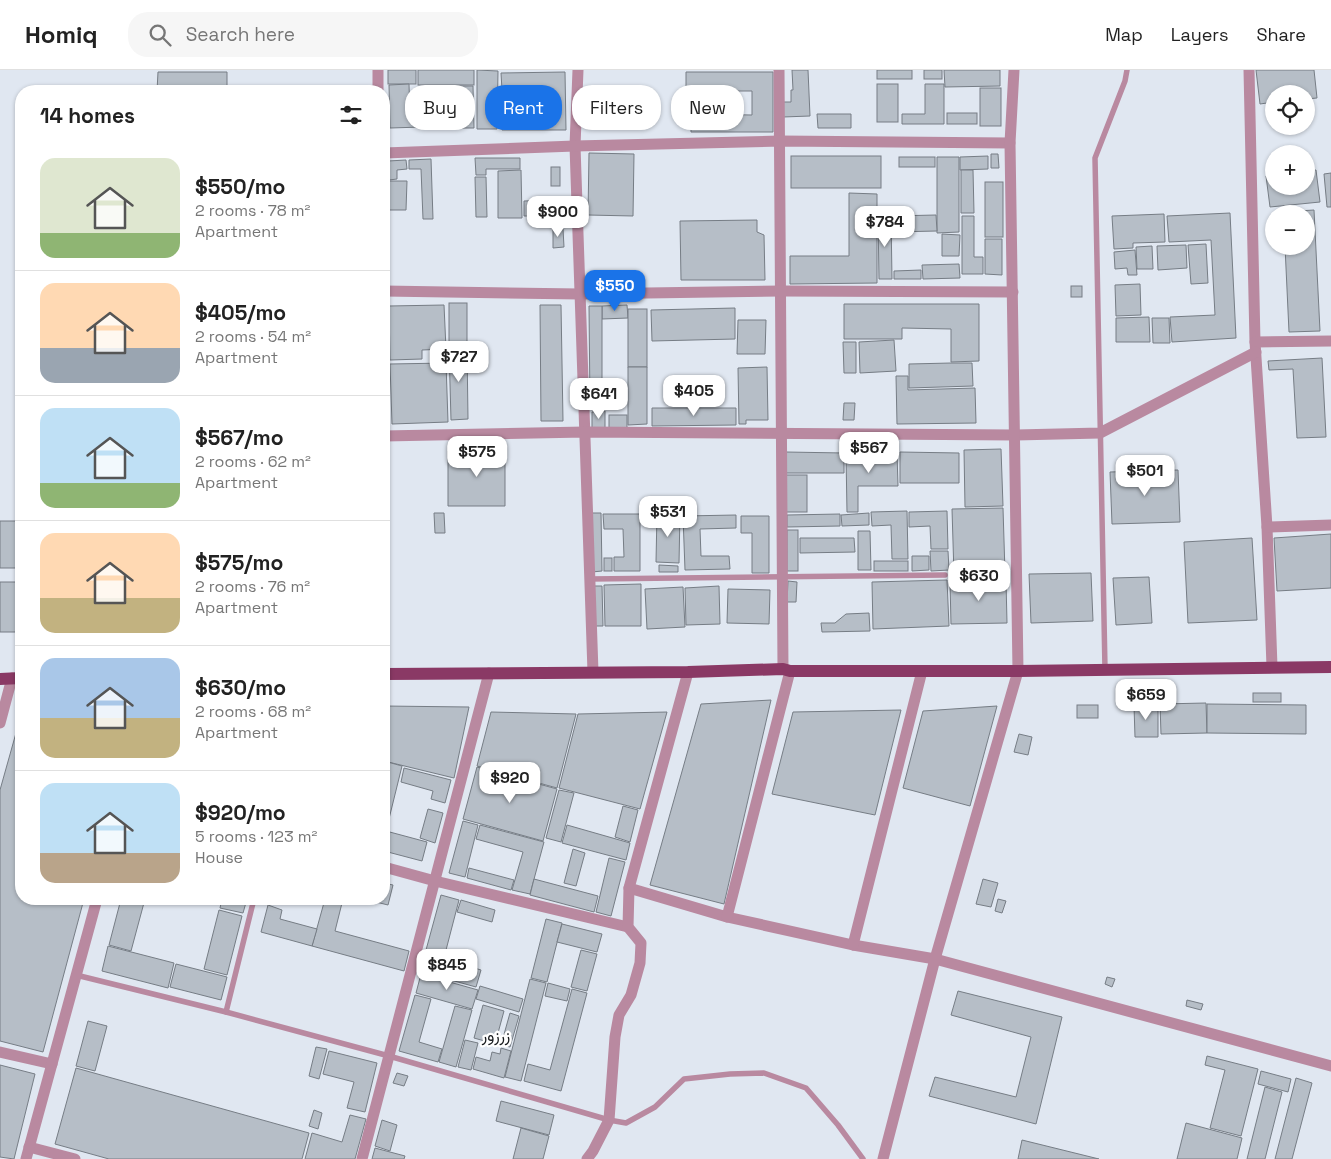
<!DOCTYPE html>
<meta charset="utf-8">
<style>
:root{--surface:#fff;--page:#f6f6f6;--text:#222;--muted:#767676;--line:#e0e0e0;--accent:#1a73e8}
body{margin:0;font-family:"Space Grotesk",Vazirmatn,sans-serif;background:var(--page);color:var(--text);height:100vh;display:flex;flex-direction:column;font-size:19px;white-space:nowrap}
*{box-sizing:border-box;margin:0}
p{font-size:16px;color:var(--muted)}
.icon{flex:none;width:28px;height:28px;fill:none;stroke:currentColor;stroke-width:2;stroke-linecap:round;stroke-linejoin:round}
.map{position:relative;flex:1;overflow:hidden}
.sheet{position:absolute;left:15px;top:15px;width:375px;height:820px;display:flex;flex-direction:column;background:var(--surface);border-radius:20px;box-shadow:0 1px 4px #0004}
.sheet>*{flex:none}
.banner{position:absolute;left:405px;top:15px;width:475px;height:45px;display:flex;gap:10px}
.controls{position:absolute;left:1265px;top:15px;display:grid;gap:10px}
.controls a{display:grid;place-items:center;width:50px;height:50px;border-radius:50%;background:var(--surface);box-shadow:0 1px 4px #0004;font-size:25px}
.price{position:absolute;translate:-50% -42px;padding:0 11px;border-radius:10px;background:#fff;color:#222;font-size:16px;line-height:32px;filter:drop-shadow(0 1px 2px #0008)}
.price::after{content:'';position:absolute;left:50%;top:30px;width:15px;height:11px;margin-left:-8px;background:inherit;clip-path:polygon(0 0,100% 0,50% 100%)}
.price.active{background:var(--accent);color:#fff}
ul{padding:0;list-style:none}
li{display:flex;align-items:center;gap:15px;height:125px;padding:0 25px}
li+li{border-top:1px solid var(--line)}
li span{display:grid;place-items:center;flex:none;width:140px;height:100px;border-radius:15px;color:#555}
li>.icon{margin-inline-start:auto}
span .icon{width:60px;height:60px;fill:#fffc;stroke-width:1}
li b{font-size:21px}
h2{display:flex;justify-content:space-between;align-items:center;height:60px;padding:0 25px;font-size:21px}
.pill{padding:0 18px;border-radius:20px;background:var(--surface);box-shadow:0 1px 4px #0004;font-size:18px;line-height:45px}
.pill.active{background:var(--accent);color:#fff}
header{display:flex;align-items:center;gap:30px;box-sizing:border-box;height:70px;padding:0 25px;background:var(--surface);border-bottom:1px solid var(--line)}
header strong{font-size:24px}
nav{display:flex;gap:28px;margin-inline-start:auto;font-size:18px}
.search{width:350px;height:45px;background:var(--page);display:flex;align-items:center;gap:12px;box-sizing:border-box;padding:0 18px;border-radius:20px;color:var(--muted);font-size:19px}
.map>svg:first-child{display:block}
.building{fill:#b6bec7;stroke:#767d85}
.lines{fill:none;stroke-linecap:round;stroke-linejoin:round}
.lane{stroke:#b989a0;stroke-width:5.5}
.street{stroke:#b989a0;stroke-width:11}
.primary{stroke:#8a3965;stroke-width:12}
.labels{text-anchor:middle;stroke-width:4.5;stroke-linejoin:round;paint-order:stroke}
.quarter-label{font-size:16px;fill:#15181b;stroke:#fff}
</style>
<header>
<strong>Homiq</strong>
<div class="search"><svg class="icon" aria-label="search" viewBox="0 0 24 24"><circle cx="10" cy="10" r="6"/><path d="M15 15l6 6"/></svg>Search here</div>
<nav><a>Map</a><a>Layers</a><a>Share</a></nav>
</header>
<div class="map">
<svg width="1331" height="1089" viewBox="0 0 1331 1089">
<rect width="100%" height="100%" fill="#e0e7f1"/>
<g class="building">
<rect x="388" y="0" width="28" height="14"/>
<rect x="418" y="0" width="56" height="15"/>
<polygon points="477,0 498,1 497,59 477,59"/>
<polygon points="792,0 808,0 810,46 783,47 783,32 791,32 791,20 793,20"/>
<rect x="877" y="0" width="35" height="9"/>
<rect x="924" y="0" width="18" height="9"/>
<polygon points="944,0 1000,0 1000,16 945,17"/>
<polygon points="1256,0 1314,0 1317,28 1306,29 1306,24 1274,24 1274,32 1260,34"/>
<polygon points="158,2 227,2 227,21 157,21"/>
<polygon points="565,2 566,60 502,60 502,45 543,44 543,20 502,20 501,3"/>
<polygon points="686,2 773,2 773,62 691,62 691,44 752,45 752,21 686,21"/>
<polygon points="409,14 410,47 422,47 422,57 390,58 389,15"/>
<rect x="877" y="14" width="21" height="38"/>
<polygon points="925,14 944,14 944,54 902,54 902,44 925,44"/>
<polygon points="455,16 473,16 474,58 433,58 433,48 456,47"/>
<rect x="980" y="18" width="21" height="38"/>
<rect x="947" y="43" width="30" height="11"/>
<polygon points="817,44 851,44 851,58 818,58"/>
<rect x="588" y="46" width="23" height="13"/>
<polygon points="589,83 634,84 633,146 588,145"/>
<polygon points="991,84 998,84 999,98 991,98"/>
<rect x="791" y="86" width="90" height="32"/>
<polygon points="988,86 988,99 960,100 960,87"/>
<rect x="899" y="87" width="36" height="10"/>
<polygon points="937,87 959,87 959,162 937,163"/>
<polygon points="475,88 520,88 520,99 486,99 486,105 476,105"/>
<polygon points="431,89 433,149 423,149 421,99 409,99 409,90"/>
<polygon points="406,90 407,99 397,100 397,109 389,110 388,91"/>
<rect x="551" y="97" width="9" height="19"/>
<polygon points="521,100 522,148 498,148 498,101"/>
<polygon points="961,100 973,100 974,143 961,143"/>
<polygon points="1316,100 1320,132 1270,137 1266,106 1274,105 1274,116 1306,116 1306,101"/>
<polygon points="1331,103 1331,137 1327,137 1324,104"/>
<polygon points="475,107 486,107 487,147 476,147"/>
<polygon points="388,111 407,111 406,140 388,140"/>
<rect x="985" y="112" width="18" height="55"/>
<polygon points="849,123 877,124 877,213 790,214 790,186 849,186"/>
<polygon points="556,130 556,146 524,146 524,131"/>
<polygon points="1314,140 1320,261 1289,262 1285,176 1306,176 1306,144 1284,144 1283,142"/>
<polygon points="1230,143 1236,268 1172,272 1170,247 1215,245 1211,170 1169,172 1167,146"/>
<polygon points="1164,144 1165,172 1133,173 1133,178 1114,179 1112,146"/>
<polygon points="936,145 937,161 893,162 892,146"/>
<polygon points="878,146 891,146 892,209 879,209"/>
<polygon points="962,146 974,146 974,187 983,187 983,204 962,204"/>
<polygon points="757,150 757,162 764,165 765,210 681,210 680,151"/>
<polygon points="553,159 563,159 564,177 553,178"/>
<polygon points="942,164 960,165 959,186 942,186"/>
<polygon points="985,169 1002,169 1002,205 985,204"/>
<polygon points="1206,174 1208,213 1191,214 1188,175"/>
<polygon points="1186,175 1187,198 1158,200 1157,176"/>
<polygon points="1152,176 1153,199 1137,199 1136,177"/>
<polygon points="1135,180 1137,205 1128,205 1127,198 1115,199 1114,182"/>
<polygon points="959,194 960,208 923,209 922,195"/>
<polygon points="921,200 921,209 894,209 894,201"/>
<polygon points="1140,214 1141,245 1116,246 1115,215"/>
<rect x="1071" y="216" width="11" height="11"/>
<rect x="449" y="233" width="18" height="43"/>
<polygon points="844,234 979,234 979,291 951,292 951,259 902,258 902,269 844,269"/>
<polygon points="444,235 446,279 422,280 422,289 390,290 389,236"/>
<polygon points="540,235 561,235 563,351 541,351"/>
<polygon points="627,235 628,248 602,249 602,236"/>
<polygon points="589,236 602,236 602,335 590,335"/>
<polygon points="735,238 735,269 652,271 651,240"/>
<rect x="628" y="239" width="19" height="58"/>
<polygon points="1149,247 1150,272 1116,272 1116,248"/>
<polygon points="1152,248 1169,248 1170,273 1153,273"/>
<polygon points="738,250 766,250 765,284 737,284"/>
<polygon points="894,270 896,301 860,303 859,272"/>
<polygon points="843,272 856,272 856,303 844,303"/>
<polygon points="449,278 467,278 468,349 451,350"/>
<polygon points="1322,288 1326,367 1297,368 1293,299 1269,300 1268,291"/>
<polygon points="446,293 448,352 392,354 390,294"/>
<polygon points="951,293 972,293 973,316 909,318 909,294"/>
<polygon points="628,297 647,297 647,354 628,355"/>
<polygon points="767,297 768,350 746,350 746,354 739,354 738,298"/>
<polygon points="896,306 908,306 908,320 975,318 976,353 897,354"/>
<polygon points="844,333 855,333 854,350 843,350"/>
<polygon points="652,338 736,338 736,355 652,356"/>
<polygon points="605,341 605,359 592,359 592,342"/>
<rect x="609" y="345" width="18" height="14"/>
<polygon points="1001,379 1003,436 965,437 964,380"/>
<polygon points="505,380 505,436 448,436 448,381"/>
<polygon points="786,382 844,383 844,403 786,403"/>
<polygon points="900,382 959,383 959,413 900,413"/>
<polygon points="897,383 898,416 858,416 858,442 847,442 846,384"/>
<polygon points="1178,400 1180,452 1112,454 1110,402"/>
<rect x="786" y="405" width="21" height="37"/>
<polygon points="1003,438 1005,503 954,505 952,439"/>
<polygon points="907,441 908,489 892,489 891,455 872,456 871,442"/>
<polygon points="947,441 948,479 931,479 930,456 909,457 909,442"/>
<polygon points="434,443 444,443 445,463 435,463"/>
<polygon points="591,443 601,443 602,501 592,502"/>
<polygon points="657,443 680,443 679,493 656,492"/>
<polygon points="869,443 869,455 842,456 841,445"/>
<polygon points="603,444 640,444 640,501 614,501 614,487 624,487 623,459 604,459"/>
<polygon points="840,444 840,456 787,457 787,445"/>
<polygon points="736,445 736,458 700,459 701,486 729,486 730,499 685,500 683,446"/>
<polygon points="741,446 769,446 769,503 752,503 752,463 741,463"/>
<rect x="0" y="451" width="21" height="47"/>
<rect x="787" y="460" width="11" height="41"/>
<polygon points="858,461 870,461 871,500 858,500"/>
<polygon points="1331,464 1331,518 1277,521 1274,468"/>
<polygon points="800,468 854,468 855,482 800,483"/>
<polygon points="1252,468 1257,550 1188,553 1184,472"/>
<polygon points="930,481 948,481 949,500 931,501"/>
<polygon points="912,486 929,486 929,500 912,501"/>
<rect x="604" y="488" width="8" height="13"/>
<rect x="874" y="491" width="34" height="10"/>
<polygon points="659,495 678,496 678,502 659,502"/>
<polygon points="1091,503 1093,551 1031,553 1029,504"/>
<polygon points="1149,507 1152,553 1116,555 1113,508"/>
<polygon points="947,510 949,556 873,559 872,512"/>
<polygon points="788,511 797,512 796,532 787,532"/>
<polygon points="1006,511 1007,553 951,554 950,512"/>
<rect x="0" y="512" width="21" height="50"/>
<polygon points="641,514 641,556 605,556 604,515"/>
<polygon points="592,516 602,516 603,556 593,556"/>
<polygon points="719,516 720,554 686,555 685,518"/>
<polygon points="683,517 685,557 647,559 645,519"/>
<polygon points="728,519 770,520 769,554 727,553"/>
<polygon points="869,543 870,561 822,562 821,553 835,553 846,544"/>
<rect x="1253" y="623" width="28" height="9"/>
<polygon points="771,630 724,834 650,815 701,634"/>
<polygon points="1206,633 1207,663 1161,664 1160,634"/>
<polygon points="1207,634 1306,635 1306,664 1207,663"/>
<rect x="1077" y="635" width="21" height="13"/>
<polygon points="384,636 469,637 454,708 384,691"/>
<polygon points="997,636 970,736 903,718 923,641"/>
<polygon points="1134,636 1158,636 1158,667 1135,667"/>
<polygon points="901,640 875,745 772,724 793,642"/>
<polygon points="491,642 576,644 557,718 477,696"/>
<polygon points="667,642 640,739 559,718 578,644"/>
<polygon points="16,663 21,663 21,829 84,829 43,982 0,971 0,720"/>
<polygon points="1019,664 1032,667 1028,685 1014,682"/>
<polygon points="384,691 402,696 386,761 427,772 422,791 384,781"/>
<polygon points="477,697 557,719 543,771 463,749"/>
<polygon points="404,698 451,710 445,733 431,729 433,721 401,712"/>
<polygon points="559,720 574,723 561,772 546,768"/>
<polygon points="623,736 638,740 630,772 615,767"/>
<polygon points="428,739 443,743 435,773 420,768"/>
<polygon points="463,751 478,755 465,807 449,803"/>
<polygon points="480,755 544,772 530,824 512,820 523,782 476,769"/>
<polygon points="567,755 630,773 626,790 562,773"/>
<polygon points="573,779 585,783 576,816 564,813"/>
<polygon points="609,788 625,792 611,846 596,842"/>
<polygon points="469,798 514,810 511,820 467,808"/>
<polygon points="534,809 598,826 594,842 530,825"/>
<polygon points="983,809 998,813 991,837 976,834"/>
<polygon points="384,813 393,815 388,835 364,829 384,829"/>
<polygon points="441,825 459,830 439,907 420,902"/>
<polygon points="121,829 145,829 131,881 109,875"/>
<polygon points="222,829 247,829 243,843 220,838"/>
<polygon points="325,829 343,829 335,861 409,881 404,901 312,876"/>
<polygon points="998,829 1006,831 1002,843 995,841"/>
<polygon points="461,830 495,840 492,852 457,842"/>
<polygon points="268,835 282,840 280,849 317,859 312,876 261,862"/>
<polygon points="219,840 242,846 227,905 204,899"/>
<polygon points="546,849 562,853 547,912 531,908"/>
<polygon points="562,854 602,864 597,882 557,872"/>
<polygon points="108,876 174,893 168,918 102,901"/>
<polygon points="581,880 597,884 587,921 571,917"/>
<polygon points="445,889 481,900 476,917 440,907"/>
<polygon points="176,894 227,907 221,930 170,917"/>
<polygon points="421,904 478,920 472,939 416,923"/>
<polygon points="1107,907 1115,909 1112,917 1105,914"/>
<polygon points="530,909 546,913 521,1011 505,1007"/>
<polygon points="548,913 570,919 567,931 545,926"/>
<polygon points="480,916 523,929 519,942 476,929"/>
<polygon points="572,919 587,923 561,1021 524,1011 528,994 550,1000"/>
<polygon points="958,921 1062,947 1036,1054 929,1026 935,1007 1016,1027 1031,967 951,945"/>
<polygon points="415,925 431,929 419,972 442,979 438,992 399,981"/>
<polygon points="1187,930 1203,934 1201,940 1186,936"/>
<polygon points="483,935 504,941 495,974 474,968"/>
<polygon points="455,936 472,940 456,997 439,992"/>
<polygon points="510,943 519,946 510,977 501,975"/>
<polygon points="88,951 107,956 95,1001 76,996"/>
<polygon points="465,970 478,973 471,1000 458,997"/>
<polygon points="316,977 327,979 319,1009 309,1006"/>
<polygon points="501,978 511,981 504,1008 473,999 476,987 490,991 492,982 500,984"/>
<polygon points="329,981 377,993 365,1042 347,1038 354,1012 323,1004"/>
<polygon points="1207,986 1258,999 1241,1066 1210,1058 1225,1000 1205,995"/>
<polygon points="0,995 35,1004 14,1089 0,1087"/>
<polygon points="76,998 309,1063 302,1089 109,1089 55,1074"/>
<polygon points="1261,1001 1291,1009 1288,1022 1258,1014"/>
<polygon points="397,1003 408,1006 404,1016 393,1013"/>
<polygon points="1296,1008 1312,1013 1292,1089 1275,1089"/>
<polygon points="1265,1017 1282,1022 1265,1089 1247,1089"/>
<polygon points="501,1031 554,1045 549,1065 496,1051"/>
<polygon points="314,1040 322,1043 318,1059 309,1056"/>
<polygon points="350,1045 366,1049 355,1089 305,1089 312,1063 342,1072"/>
<polygon points="382,1050 397,1055 390,1081 375,1076"/>
<polygon points="1186,1053 1242,1068 1237,1089 1177,1089"/>
<polygon points="521,1058 549,1066 543,1089 513,1089"/>
<polygon points="1022,1070 1099,1089 1018,1089"/>
<polygon points="375,1078 405,1086 404,1089 372,1089"/>
</g>
<g class="lines">
<g class="lane">
<polyline points="590,509 945,505"/>
<polyline points="1105,599 1095,88 1125,11 1127,0"/>
<polyline points="76,905 226,942 389,986 609,1050 626,1053 655,1037 684,1009 730,1004 764,1003 806,1018 838,1055 863,1089"/>
<polyline points="226,942 254,829"/>
</g>
<g class="street">
<polyline points="378,0 378,21"/>
<polyline points="578,0 575,76 593,602"/>
<polyline points="779,0 783,599"/>
<polyline points="1249,0 1255,272 1267,457 1272,597"/>
<polyline points="384,83 575,76 780,71 1010,73"/>
<polyline points="384,221 580,224 781,221 1013,222"/>
<polyline points="1255,272 1331,271"/>
<polyline points="384,366 585,362 1015,365 1100,363 1256,282"/>
<polyline points="1267,457 1331,455"/>
<polyline points="0,653 12,608"/>
<polyline points="384,797 435,811 628,857"/>
<polyline points="629,818 727,847 853,875 935,889 1331,996"/>
<polyline points="727,847 790,601"/>
<polyline points="853,875 922,601"/>
<polyline points="0,982 52,994"/>
<polyline points="29,1077 75,1089"/>
<polyline points="26,1089 97,829"/>
<polyline points="362,1089 489,603"/>
<polyline points="587,1089 593,1081 609,1050 615,967 619,945 631,925 640,893 641,873 628,857 629,818 688,602"/>
<polyline points="883,1089 935,889 1018,601 1010,73 1014,0"/>
</g>
<g class="primary">
<polyline points="384,604 688,602 783,599 790,601 1018,601 1331,597"/>
<polyline points="0,609 21,608"/>
</g>
</g>
<g class="labels">
<g class="quarter-label">
<text x="496" y="971">زرزور</text>
</g>
</g>
</svg>
<div class="controls">
<a><svg class="icon" aria-label="locate" viewBox="0 0 24 24"><circle cx="12" cy="12" r="6"/><path d="M12 2v4M12 18v4M2 12h4M18 12h4"/></svg></a>
<a>+</a>
<a>−</a>
</div>
<b class="price" style="left:558px;top:168px">$900</b>
<b class="price" style="left:885px;top:178px">$784</b>
<b class="price active" style="left:615px;top:242px">$550</b>
<b class="price" style="left:459px;top:313px">$727</b>
<b class="price" style="left:694px;top:347px">$405</b>
<b class="price" style="left:599px;top:350px">$641</b>
<b class="price" style="left:869px;top:404px">$567</b>
<b class="price" style="left:477px;top:408px">$575</b>
<b class="price" style="left:1145px;top:427px">$501</b>
<b class="price" style="left:668px;top:468px">$531</b>
<b class="price" style="left:979px;top:532px">$630</b>
<b class="price" style="left:1146px;top:651px">$659</b>
<b class="price" style="left:510px;top:734px">$920</b>
<b class="price" style="left:447px;top:921px">$845</b>
<div class="banner">
<a class="pill">Buy</a>
<a class="pill active">Rent</a>
<a class="pill">Filters</a>
<a class="pill">New</a>
</div>
<section class="sheet">
<h2>14 homes<svg class="icon" aria-label="filters" viewBox="0 0 24 24"><path d="M4 7h16M4 17h16"/><circle cx="9" cy="7" r="2"/><circle cx="15" cy="17" r="2"/></svg></h2>
<ul>
<li><span style="background:linear-gradient(#dfe7d0 75%,#8fb573 0)"><svg class="icon" aria-label="home" viewBox="0 0 24 24"><path d="M3 11l9-7 9 7M6 9v11h12V9"/></svg></span><div><b>$550/mo</b><p>2 rooms · 78 m²</p><p>Apartment</p></div></li>
<li><span style="background:linear-gradient(#ffd9b3 65%,#9aa5b1 0)"><svg class="icon" aria-label="home" viewBox="0 0 24 24"><path d="M3 11l9-7 9 7M6 9v11h12V9"/></svg></span><div><b>$405/mo</b><p>2 rooms · 54 m²</p><p>Apartment</p></div></li>
<li><span style="background:linear-gradient(#bfe0f5 75%,#8fb573 0)"><svg class="icon" aria-label="home" viewBox="0 0 24 24"><path d="M3 11l9-7 9 7M6 9v11h12V9"/></svg></span><div><b>$567/mo</b><p>2 rooms · 62 m²</p><p>Apartment</p></div></li>
<li><span style="background:linear-gradient(#ffd9b3 65%,#c2b280 0)"><svg class="icon" aria-label="home" viewBox="0 0 24 24"><path d="M3 11l9-7 9 7M6 9v11h12V9"/></svg></span><div><b>$575/mo</b><p>2 rooms · 76 m²</p><p>Apartment</p></div></li>
<li><span style="background:linear-gradient(#a9c7e8 60%,#c2b280 0)"><svg class="icon" aria-label="home" viewBox="0 0 24 24"><path d="M3 11l9-7 9 7M6 9v11h12V9"/></svg></span><div><b>$630/mo</b><p>2 rooms · 68 m²</p><p>Apartment</p></div></li>
<li><span style="background:linear-gradient(#bfe0f5 70%,#b9a48a 0)"><svg class="icon" aria-label="home" viewBox="0 0 24 24"><path d="M3 11l9-7 9 7M6 9v11h12V9"/></svg></span><div><b>$920/mo</b><p>5 rooms · 123 m²</p><p>House</p></div></li>
</ul>
</section>
</div>
